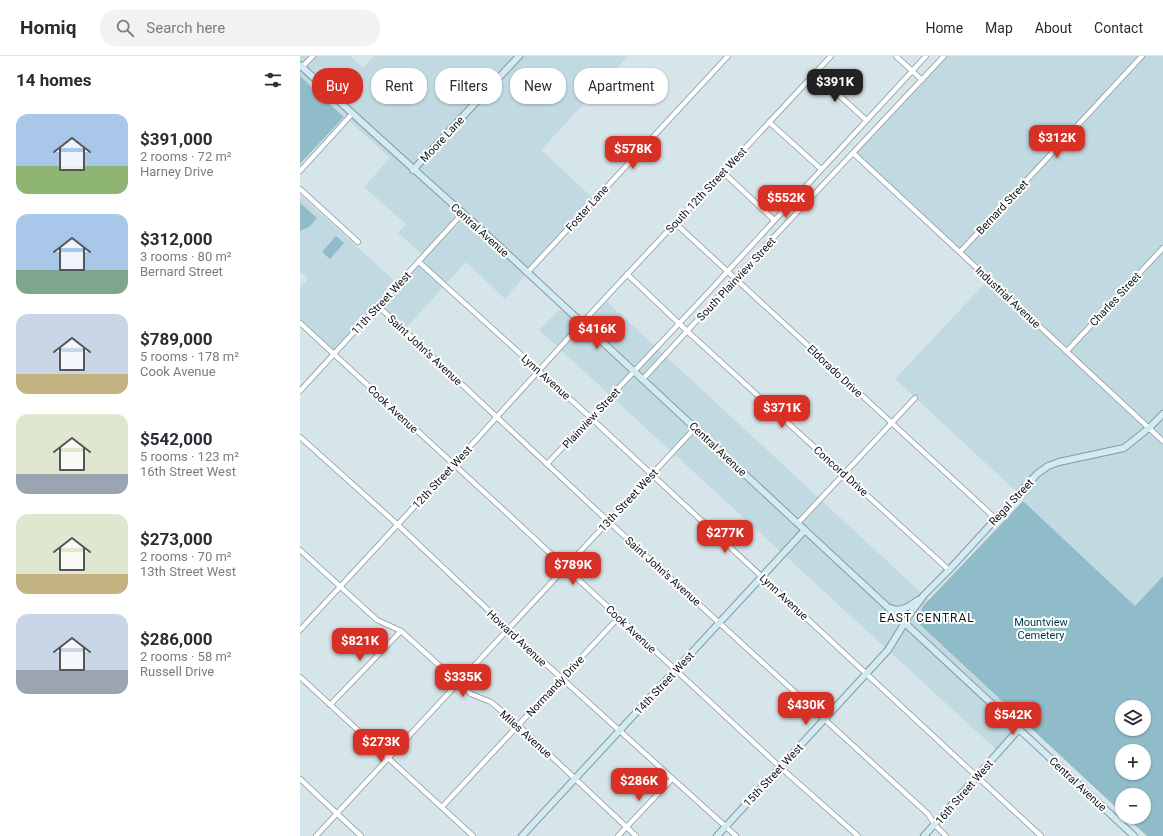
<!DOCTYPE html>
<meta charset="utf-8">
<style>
:root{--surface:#fff;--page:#f2f2f3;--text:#2b2b33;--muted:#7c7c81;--line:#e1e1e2;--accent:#d93025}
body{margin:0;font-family:Roboto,sans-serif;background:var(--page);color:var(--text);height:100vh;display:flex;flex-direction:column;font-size:15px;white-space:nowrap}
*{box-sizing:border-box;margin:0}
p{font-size:13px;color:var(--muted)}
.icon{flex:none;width:22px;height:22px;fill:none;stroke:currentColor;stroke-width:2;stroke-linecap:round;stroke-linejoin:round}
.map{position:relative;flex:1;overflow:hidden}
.details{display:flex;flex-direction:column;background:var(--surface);width:300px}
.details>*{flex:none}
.banner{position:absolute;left:12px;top:12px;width:380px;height:36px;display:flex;gap:8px}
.fabs{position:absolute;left:815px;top:644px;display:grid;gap:8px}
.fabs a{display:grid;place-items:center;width:36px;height:36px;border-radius:50%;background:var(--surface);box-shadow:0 1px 3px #0004;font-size:20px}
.price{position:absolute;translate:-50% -34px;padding:0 9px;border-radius:8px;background:var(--accent);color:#fff;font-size:13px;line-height:26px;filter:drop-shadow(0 1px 2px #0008)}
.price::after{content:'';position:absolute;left:50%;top:24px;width:12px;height:9px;margin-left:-6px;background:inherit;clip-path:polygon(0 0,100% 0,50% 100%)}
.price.selected{background:#222;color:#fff}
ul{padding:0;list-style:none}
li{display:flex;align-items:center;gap:12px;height:100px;padding:0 16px}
li span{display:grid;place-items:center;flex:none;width:112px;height:80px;border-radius:12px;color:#555}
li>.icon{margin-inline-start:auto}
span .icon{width:48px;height:48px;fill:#fffc;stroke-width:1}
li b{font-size:17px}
h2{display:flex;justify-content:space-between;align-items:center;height:48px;padding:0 16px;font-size:17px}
.chip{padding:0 14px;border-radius:16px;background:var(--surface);box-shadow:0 1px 3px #0004;font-size:14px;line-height:36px}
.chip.selected{background:var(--accent);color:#fff}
header{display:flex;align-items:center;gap:24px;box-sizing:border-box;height:56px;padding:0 20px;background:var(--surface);border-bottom:1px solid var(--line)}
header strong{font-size:19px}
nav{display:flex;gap:22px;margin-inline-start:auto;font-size:14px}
.search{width:280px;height:36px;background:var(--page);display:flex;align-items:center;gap:10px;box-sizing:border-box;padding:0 14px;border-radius:16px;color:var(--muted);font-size:15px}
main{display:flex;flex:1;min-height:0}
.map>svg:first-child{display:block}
.built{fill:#c1d9e1}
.green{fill:#90bcca;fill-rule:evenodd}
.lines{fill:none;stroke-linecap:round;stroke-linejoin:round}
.street-casing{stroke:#8a989d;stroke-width:6}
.secondary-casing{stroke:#8a989d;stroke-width:8}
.street{stroke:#fff;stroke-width:4.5}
.secondary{stroke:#d0ebf2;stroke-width:6}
.labels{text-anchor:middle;stroke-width:4;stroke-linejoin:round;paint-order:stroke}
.street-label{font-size:11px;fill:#101517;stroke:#fff}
.park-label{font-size:11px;fill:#003441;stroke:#fff}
.neighbourhood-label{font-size:12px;letter-spacing:1px;fill:#101517;stroke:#fff}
</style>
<header>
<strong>Homiq</strong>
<div class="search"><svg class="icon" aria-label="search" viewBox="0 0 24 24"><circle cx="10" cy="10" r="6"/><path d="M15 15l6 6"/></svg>Search here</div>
<nav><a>Home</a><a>Map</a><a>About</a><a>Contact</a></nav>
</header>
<main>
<section class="details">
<h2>14 homes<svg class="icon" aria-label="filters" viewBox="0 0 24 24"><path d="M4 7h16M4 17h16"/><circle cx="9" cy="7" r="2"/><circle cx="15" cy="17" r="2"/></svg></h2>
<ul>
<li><span style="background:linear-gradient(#a9c7e8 65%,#8fb573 0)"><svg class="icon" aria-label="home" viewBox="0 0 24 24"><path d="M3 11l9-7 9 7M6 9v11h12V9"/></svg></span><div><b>$391,000</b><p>2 rooms · 72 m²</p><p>Harney Drive</p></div></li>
<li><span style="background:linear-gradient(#a9c7e8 70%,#7fa58c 0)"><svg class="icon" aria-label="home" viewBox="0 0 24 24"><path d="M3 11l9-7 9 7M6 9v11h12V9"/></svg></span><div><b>$312,000</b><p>3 rooms · 80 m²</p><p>Bernard Street</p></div></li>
<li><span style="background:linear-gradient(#c9d6e8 75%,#c2b280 0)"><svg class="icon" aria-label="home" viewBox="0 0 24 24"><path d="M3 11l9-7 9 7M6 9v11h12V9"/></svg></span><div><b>$789,000</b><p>5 rooms · 178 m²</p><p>Cook Avenue</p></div></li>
<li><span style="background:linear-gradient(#dfe7d0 75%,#9aa5b1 0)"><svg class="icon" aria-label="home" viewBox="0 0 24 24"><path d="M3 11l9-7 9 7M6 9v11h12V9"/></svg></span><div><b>$542,000</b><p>5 rooms · 123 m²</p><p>16th Street West</p></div></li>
<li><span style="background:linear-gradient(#dfe7d0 75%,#c2b280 0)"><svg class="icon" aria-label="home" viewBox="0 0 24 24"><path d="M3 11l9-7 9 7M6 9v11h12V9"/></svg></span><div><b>$273,000</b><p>2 rooms · 70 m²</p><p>13th Street West</p></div></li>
<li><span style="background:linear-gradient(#c9d6e8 70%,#9aa5b1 0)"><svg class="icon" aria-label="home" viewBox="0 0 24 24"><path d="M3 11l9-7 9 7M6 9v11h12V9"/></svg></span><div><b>$286,000</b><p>2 rooms · 58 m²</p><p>Russell Drive</p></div></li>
</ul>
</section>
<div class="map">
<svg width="863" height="780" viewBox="0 0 863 780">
<rect width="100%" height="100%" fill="#d6e5ea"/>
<g class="built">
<polygon points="0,0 50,0 63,12 74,0 328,0 241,94 295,144 227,217 205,243 166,206 104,274 78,250 34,298 0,267 0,232 8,223 0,216 0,139 98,228 124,200 98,177 106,168 64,131 90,102 0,20"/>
<polygon points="643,0 863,0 863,520 835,550 723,445 719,438 595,323 689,223 553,97"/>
<polygon points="304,243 629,544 623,550 617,567 726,668 699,696 239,274 263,250 282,267"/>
</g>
<g class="green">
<polygon points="0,20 44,61 0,108"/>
<polygon points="0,147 17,162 9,171 0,175"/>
<polygon points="36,180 44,187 30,203 22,196"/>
<path d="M723 445 835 550 863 520V780H847L826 761H844V739H822V757L617 566 623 550ZM822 651H844V673H822ZM822 695H844V717H822Z"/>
</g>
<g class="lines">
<g class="street-casing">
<g id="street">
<polyline points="596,0 622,24"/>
<polyline points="2,11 13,0"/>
<polyline points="515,17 566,64"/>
<polyline points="469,66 521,113"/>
<polyline points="553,97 863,385"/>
<polyline points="0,115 52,58"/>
<polyline points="423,116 474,164"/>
<polyline points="0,133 58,186"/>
<polyline points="375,167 696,463"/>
<polyline points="660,196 842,0"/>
<polyline points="119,206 291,362 741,780"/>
<polyline points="227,217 428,0"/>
<polyline points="327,218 387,275 649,514"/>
<polyline points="78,250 308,465 628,758 635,769 646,780"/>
<polyline points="0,267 209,459 480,711 558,780"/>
<polyline points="767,295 863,192"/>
<polyline points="343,323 458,198 644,0"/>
<polyline points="0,335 162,158"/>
<polyline points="0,381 98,469 236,599 436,780"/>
<polyline points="247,408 404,241 626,0"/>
<polyline points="498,467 615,342"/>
<polyline points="0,494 77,564 101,575 171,638 191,646 218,669 336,780"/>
<polyline points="0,574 176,384 282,267 531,0"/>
<polyline points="0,621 173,780"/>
<polyline points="30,649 101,575"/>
<polyline points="0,723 61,780"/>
<polyline points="142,751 319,561"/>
<polyline points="16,780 395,372"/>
<polyline points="318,780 372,723"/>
</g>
</g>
<g class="secondary-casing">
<g id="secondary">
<path d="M0 9C69 74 141 137 211 201 420 393 627 587 834 780"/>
<polyline points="113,114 219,0"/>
<path d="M590 552C601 557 609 550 618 544"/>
<polyline points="222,780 505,474"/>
<polyline points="417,780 566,618 588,594 612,555 624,539 649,514 737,418 748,410 759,406 824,392 849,372 863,358"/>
<polyline points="624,780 719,673"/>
</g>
</g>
<use href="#street" class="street"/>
<use href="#secondary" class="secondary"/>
</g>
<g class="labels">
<g class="street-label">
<text transform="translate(142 83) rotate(-47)" y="4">Moore Lane</text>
<text transform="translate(406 134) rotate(-47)" y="4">South 12th Street West</text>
<text transform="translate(702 151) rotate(-47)" y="4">Bernard Street</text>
<text transform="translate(287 152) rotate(-48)" y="4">Foster Lane</text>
<text transform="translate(180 174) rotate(42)" y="4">Central Avenue</text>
<text transform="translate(436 223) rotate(-47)" y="4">South Plainview Street</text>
<text transform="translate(708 241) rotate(43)" y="4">Industrial Avenue</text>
<text transform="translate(815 243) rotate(-47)" y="4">Charles Street</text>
<text transform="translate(81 247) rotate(-47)" y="4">11th Street West</text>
<text transform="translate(125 294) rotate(43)" y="4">Saint John's Avenue</text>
<text transform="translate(535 315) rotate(43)" y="4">Eldorado Drive</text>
<text transform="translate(246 321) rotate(42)" y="4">Lynn Avenue</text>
<text transform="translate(93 353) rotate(43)" y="4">Cook Avenue</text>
<text transform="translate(291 362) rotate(-47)" y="4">Plainview Street</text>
<text transform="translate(418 393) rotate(43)" y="4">Central Avenue</text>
<text transform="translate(541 415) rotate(42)" y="4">Concord Drive</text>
<text transform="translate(142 421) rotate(-47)" y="4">12th Street West</text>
<text transform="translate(328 444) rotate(-47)" y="4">13th Street West</text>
<text transform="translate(711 446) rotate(-47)" y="4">Regal Street</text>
<text transform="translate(363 515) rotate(42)" y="4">Saint John's Avenue</text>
<text transform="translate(484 541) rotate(43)" y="4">Lynn Avenue</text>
<text transform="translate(331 573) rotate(43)" y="4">Cook Avenue</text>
<text transform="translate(217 582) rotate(43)" y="4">Howard Avenue</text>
<text transform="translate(364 627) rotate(-47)" y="4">14th Street West</text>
<text transform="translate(255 630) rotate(-47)" y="4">Normandy Drive</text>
<text transform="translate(226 678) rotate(42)" y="4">Miles Avenue</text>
<text transform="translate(473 719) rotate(-47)" y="4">15th Street West</text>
<text transform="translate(778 728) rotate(43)" y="4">Central Avenue</text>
<text transform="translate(664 736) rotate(-49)" y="4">16th Street West</text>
</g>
<g class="park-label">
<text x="741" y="570">Mountview<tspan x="741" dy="13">Cemetery</tspan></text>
</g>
<g class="neighbourhood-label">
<text x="627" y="566">EAST CENTRAL</text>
</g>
</g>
</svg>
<div class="fabs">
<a><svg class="icon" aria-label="layers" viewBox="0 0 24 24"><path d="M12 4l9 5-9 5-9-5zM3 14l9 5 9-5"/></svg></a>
<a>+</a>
<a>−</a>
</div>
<b class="price selected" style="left:535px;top:47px">$391K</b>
<b class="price" style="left:757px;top:103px">$312K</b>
<b class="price" style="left:333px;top:114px">$578K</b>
<b class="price" style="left:486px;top:163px">$552K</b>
<b class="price" style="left:297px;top:294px">$416K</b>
<b class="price" style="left:482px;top:373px">$371K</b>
<b class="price" style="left:425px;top:498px">$277K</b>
<b class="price" style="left:273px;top:530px">$789K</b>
<b class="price" style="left:60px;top:606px">$821K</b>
<b class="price" style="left:163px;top:642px">$335K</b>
<b class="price" style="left:506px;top:670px">$430K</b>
<b class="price" style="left:713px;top:680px">$542K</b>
<b class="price" style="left:81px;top:707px">$273K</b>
<b class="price" style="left:339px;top:746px">$286K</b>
<div class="banner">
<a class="chip selected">Buy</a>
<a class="chip">Rent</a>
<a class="chip">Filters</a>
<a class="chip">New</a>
<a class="chip">Apartment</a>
</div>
</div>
</main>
